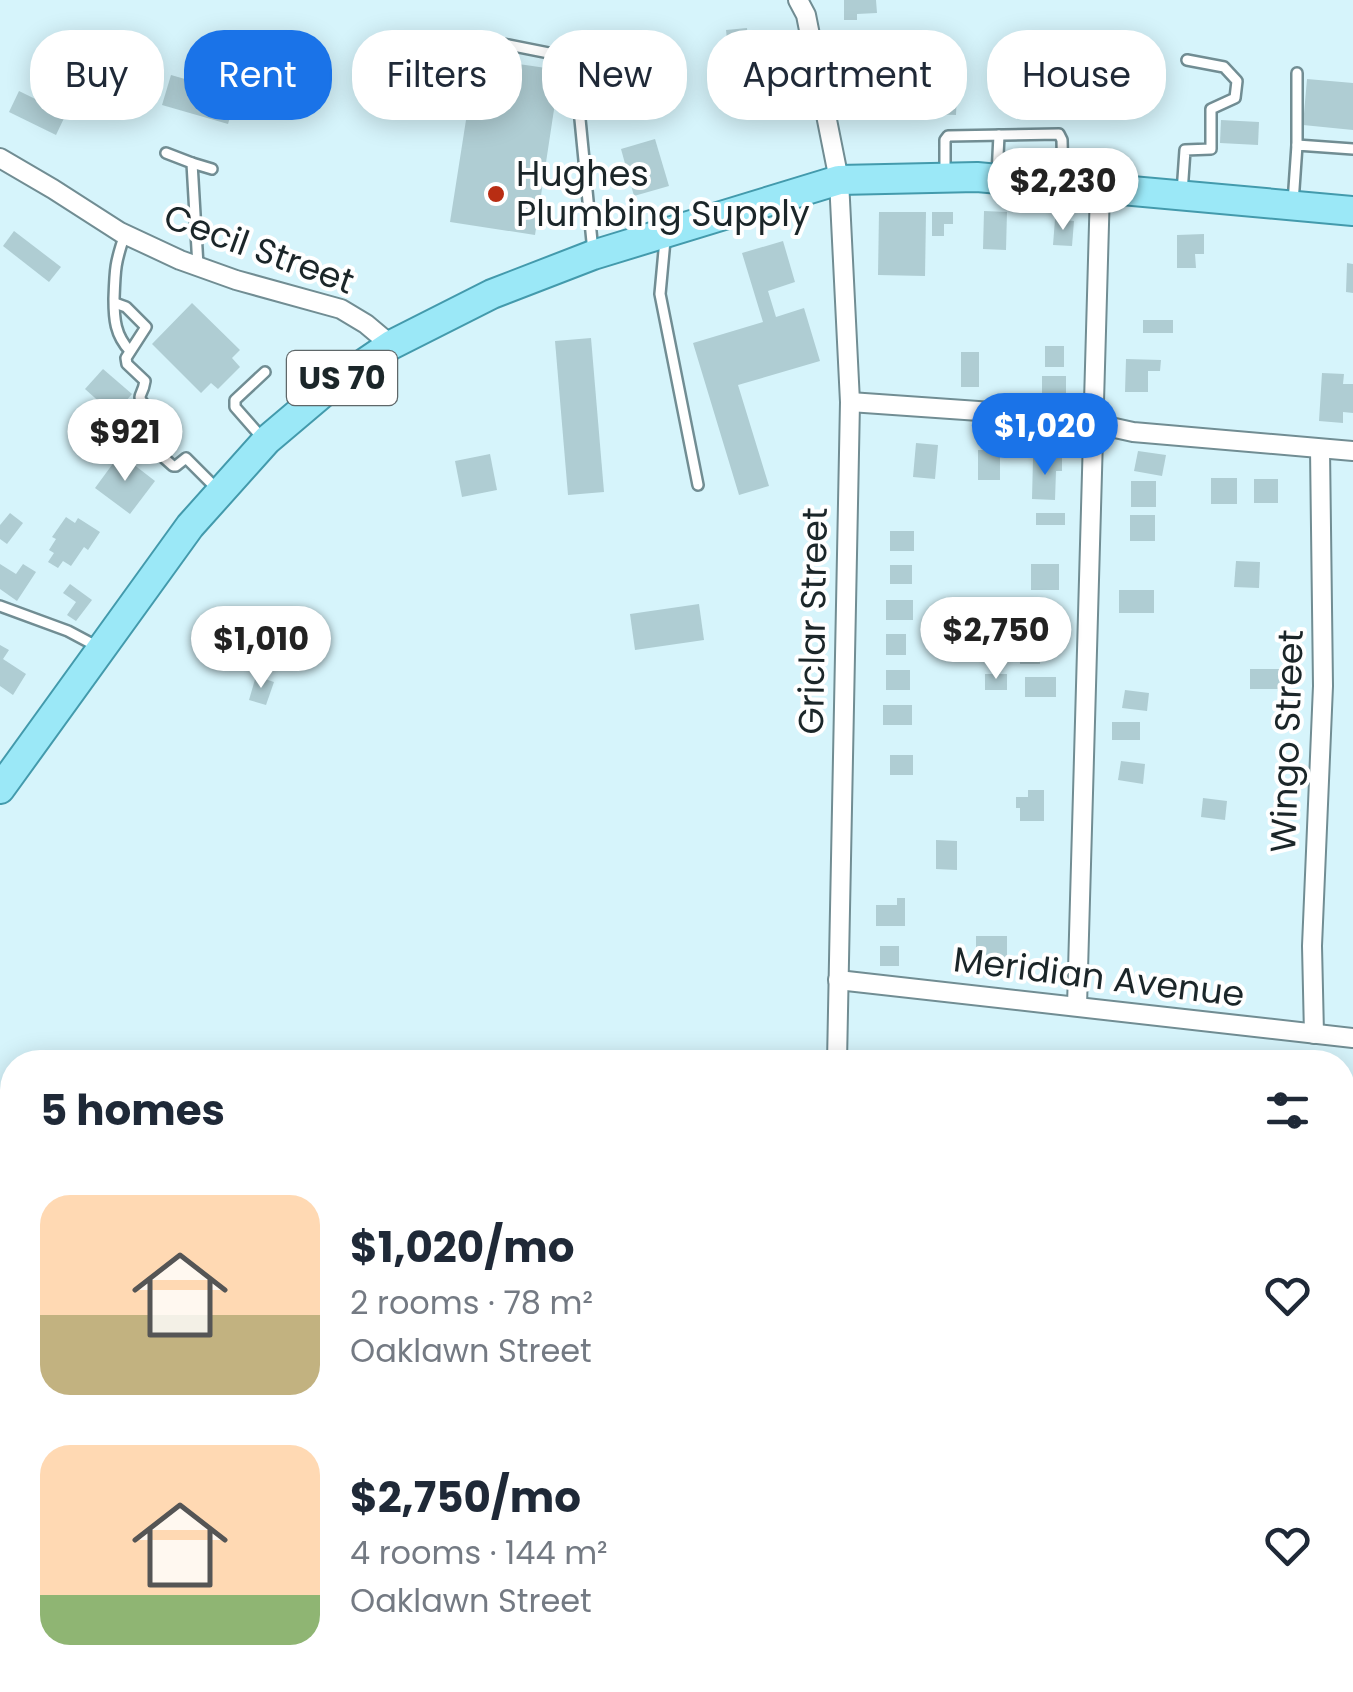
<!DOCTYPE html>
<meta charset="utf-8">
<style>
:root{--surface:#fff;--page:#f2f2f3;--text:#1f2937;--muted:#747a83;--accent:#1a73e8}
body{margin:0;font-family:Poppins,sans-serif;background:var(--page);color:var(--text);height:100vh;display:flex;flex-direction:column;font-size:38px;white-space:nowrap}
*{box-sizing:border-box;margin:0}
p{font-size:32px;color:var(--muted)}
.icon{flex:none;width:55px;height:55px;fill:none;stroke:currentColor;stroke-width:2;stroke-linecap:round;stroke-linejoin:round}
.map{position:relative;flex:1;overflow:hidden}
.sheet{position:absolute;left:0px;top:1050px;width:1355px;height:642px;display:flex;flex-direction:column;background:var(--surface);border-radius:40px 40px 0 0;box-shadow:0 5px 25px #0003}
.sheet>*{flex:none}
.top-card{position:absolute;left:30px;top:30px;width:1295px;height:90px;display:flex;gap:20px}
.price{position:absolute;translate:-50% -85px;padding:0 22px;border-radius:35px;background:#fff;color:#222;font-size:32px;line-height:65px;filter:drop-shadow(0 2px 5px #0008)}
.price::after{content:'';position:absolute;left:50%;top:60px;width:30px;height:22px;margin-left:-15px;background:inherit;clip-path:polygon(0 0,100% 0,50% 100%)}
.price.on{background:var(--accent);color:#fff}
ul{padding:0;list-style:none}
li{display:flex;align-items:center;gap:30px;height:250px;padding:0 40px}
li span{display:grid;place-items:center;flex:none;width:280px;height:200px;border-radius:30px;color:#555}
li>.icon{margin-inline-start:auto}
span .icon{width:120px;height:120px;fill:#fffc;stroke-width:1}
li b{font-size:42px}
h2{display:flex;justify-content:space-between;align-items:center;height:120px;padding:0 40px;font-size:42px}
.pill{padding:0 35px;border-radius:40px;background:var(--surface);box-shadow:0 5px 25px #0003;font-size:35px;line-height:90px}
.pill.on{background:var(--accent);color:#fff}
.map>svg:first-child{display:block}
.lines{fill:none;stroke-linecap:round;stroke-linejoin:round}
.stream{stroke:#4c9baa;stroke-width:5}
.building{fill:#afcdd3}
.lane-casing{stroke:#718d93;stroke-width:14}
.street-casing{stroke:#718d93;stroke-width:22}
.primary-casing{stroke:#439aac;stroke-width:32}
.lane{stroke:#fff;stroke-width:9}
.street{stroke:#fff;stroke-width:18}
.primary{stroke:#9be8f7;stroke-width:28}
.poi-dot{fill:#b82d13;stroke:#fff;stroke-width:4}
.labels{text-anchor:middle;stroke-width:8;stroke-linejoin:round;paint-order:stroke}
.shield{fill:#fff;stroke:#5f6769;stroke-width:2.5}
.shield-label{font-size:32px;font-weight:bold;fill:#1b2629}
.poi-label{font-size:35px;fill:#1b2629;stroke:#fff;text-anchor:start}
.street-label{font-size:35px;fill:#1b2629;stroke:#fff}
</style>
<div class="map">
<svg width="1353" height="1692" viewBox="0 0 1353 1692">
<rect width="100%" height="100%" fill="#d6f4fb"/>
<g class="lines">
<g class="stream">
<polyline points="0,1362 12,1375"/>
<polyline points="1342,1575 1353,1581"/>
</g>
</g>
<g class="building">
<polygon points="844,0 876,0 877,13 857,14 857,20 844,20"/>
<polygon points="747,28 748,41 776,38 779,61 730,67 726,30"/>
<polygon points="933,45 959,46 956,115 931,114"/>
<polygon points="449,54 560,70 535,235 450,222 466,120 440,116"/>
<polygon points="1031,63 1060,66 1057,104 1028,101"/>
<polygon points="171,75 237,94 228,124 162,105"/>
<polygon points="1307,79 1353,83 1353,130 1303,125"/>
<polygon points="19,91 66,114 56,135 9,112"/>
<polygon points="1221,120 1259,122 1258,145 1220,143"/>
<polygon points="655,139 669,186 634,196 621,149"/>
<polygon points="984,211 1007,212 1006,250 983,249"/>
<polygon points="879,212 926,212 925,276 878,275"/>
<polygon points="932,212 953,212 953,224 944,224 944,236 932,236"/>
<polygon points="1055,219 1074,221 1072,246 1053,245"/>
<polygon points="14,231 61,267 49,282 3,246"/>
<polygon points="1204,234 1204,254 1195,254 1196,268 1177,268 1177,235"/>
<polygon points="783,241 795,282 768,291 776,317 804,308 820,361 738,385 769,486 739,495 693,343 763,322 742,253"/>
<polygon points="1347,263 1353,264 1353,293 1346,292"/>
<polygon points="192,303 240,350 232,358 240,367 218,389 211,383 201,393 152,344"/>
<rect x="1143" y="320" width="30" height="13"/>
<polygon points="591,338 604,492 568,495 555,341"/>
<rect x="1045" y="346" width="19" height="21"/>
<rect x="961" y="352" width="18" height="35"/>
<polygon points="1126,359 1161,360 1160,371 1148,371 1148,392 1125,392"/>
<polygon points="103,369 132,394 114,415 85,389"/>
<polygon points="1322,373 1344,374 1343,384 1353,384 1353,413 1343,412 1343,423 1319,421"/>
<rect x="1042" y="376" width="24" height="20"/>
<polygon points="916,443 938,445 935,479 913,477"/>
<rect x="978" y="450" width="22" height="30"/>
<polygon points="1138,451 1166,455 1162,476 1134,471"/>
<polygon points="120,454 155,481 130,514 95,488"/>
<polygon points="490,454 497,490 462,497 455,461"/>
<polygon points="1033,458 1062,458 1062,471 1056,471 1055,500 1032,499"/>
<rect x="1211" y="478" width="26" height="26"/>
<rect x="1254" y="479" width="24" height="24"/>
<rect x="1131" y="481" width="25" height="26"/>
<polygon points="10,513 23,523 7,544 0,539 0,525"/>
<rect x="1036" y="513" width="29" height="12"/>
<rect x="1130" y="515" width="25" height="26"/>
<polygon points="66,517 75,523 78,518 100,532 88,550 84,547 71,566 63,561 58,568 48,562 54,553 49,550 56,539 52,537"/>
<rect x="890" y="531" width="24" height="20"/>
<polygon points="1236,561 1260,562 1259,588 1234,587"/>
<polygon points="0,564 16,574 23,564 36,572 17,601 0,589"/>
<rect x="1031" y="564" width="28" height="26"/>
<rect x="890" y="565" width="22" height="19"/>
<polygon points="70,584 92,600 76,621 67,615 76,602 63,593"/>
<rect x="1119" y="590" width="35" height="23"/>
<rect x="886" y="600" width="27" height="20"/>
<polygon points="699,604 704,640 635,650 630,614"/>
<rect x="1033" y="609" width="24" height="21"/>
<rect x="886" y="634" width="20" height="21"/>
<rect x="1020" y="643" width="20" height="21"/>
<polygon points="0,645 9,650 3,659 26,674 13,695 0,686"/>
<rect x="1250" y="669" width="31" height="20"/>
<rect x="886" y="670" width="24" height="20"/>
<rect x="985" y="674" width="22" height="16"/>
<polygon points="256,676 274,682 266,705 249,700"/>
<rect x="1025" y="677" width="31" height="20"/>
<polygon points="1125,690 1149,693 1147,711 1122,708"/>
<rect x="883" y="705" width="29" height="20"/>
<rect x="1112" y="722" width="28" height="18"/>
<rect x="890" y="755" width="23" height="20"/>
<polygon points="1121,761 1145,764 1143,784 1118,780"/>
<polygon points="1028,790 1044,790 1044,821 1020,821 1020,808 1016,808 1016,797 1028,797"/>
<polygon points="1203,798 1227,801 1225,820 1201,817"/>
<polygon points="936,840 957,841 957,870 936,869"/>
<polygon points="897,898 905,898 905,926 876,926 876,905 897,905"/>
<rect x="976" y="936" width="31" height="22"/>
<rect x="880" y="946" width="19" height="20"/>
<polygon points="1177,1680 1198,1680 1197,1692 1176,1689"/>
<rect x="1250" y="1680" width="12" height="12"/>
</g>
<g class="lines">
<g class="lane-casing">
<g id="lane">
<polyline points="473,38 574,58 593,252"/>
<polyline points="1297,145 1297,73"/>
<polyline points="166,153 192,163 198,266"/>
<polyline points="192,163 212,169"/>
<polyline points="945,174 945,140 948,136 1059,134 1062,140 1063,182"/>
<polyline points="997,176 999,135"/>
<polyline points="1182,193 1185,150 1211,149 1211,109 1235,98 1237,81 1224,67 1187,60"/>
<polyline points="1293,203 1297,145 1353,149"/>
<path d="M125 234C115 263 115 269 114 299 114 319 115 335 130 351"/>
<polyline points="665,240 660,294 698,485"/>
<path d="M115 303 126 307 146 327 126 358 127 364 145 381C142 401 133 392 150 411L135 428V432L173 466H176L186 458 217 489"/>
<polyline points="264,440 235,407 235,400 265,372"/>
<polyline points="0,606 68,631 100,648"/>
<polyline points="1139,1692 1140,1680"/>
</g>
</g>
<g class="street-casing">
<g id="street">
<polyline points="798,0 806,15 839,180 850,402 837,1062"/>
<polyline points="0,158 53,189 120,232 180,260 236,280 341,309 366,324 391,345"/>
<polyline points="850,402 1065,417 1133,432 1353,451"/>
<polyline points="838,980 1353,1038"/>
<polyline points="1077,1006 1100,189"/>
<polyline points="1314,1034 1312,946 1323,686 1320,449"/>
<polyline points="815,1692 817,1680"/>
</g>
</g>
<g class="primary-casing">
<polyline id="primary" points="0,789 190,526 267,440 332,385 391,345 492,294 593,255 839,180 977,177 1353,211"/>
</g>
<use href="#lane" class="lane"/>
<use href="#street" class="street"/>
<use href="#primary" class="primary"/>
</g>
<circle class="poi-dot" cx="496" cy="194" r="10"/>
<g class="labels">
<rect class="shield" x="287" y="351" width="110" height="54" rx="8"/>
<g class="shield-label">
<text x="342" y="389">US 70</text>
</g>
<g class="poi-label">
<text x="516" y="186">Hughes<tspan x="516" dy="40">Plumbing Supply</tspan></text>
</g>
<g class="street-label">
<text transform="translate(259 249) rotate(20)" y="12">Cecil Street</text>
<text transform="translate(813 621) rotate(-89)" y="12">Griclar Street</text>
<text transform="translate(1287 741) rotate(-88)" y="12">Wingo Street</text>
<text transform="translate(1099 977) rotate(7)" y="12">Meridian Avenue</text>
</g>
</g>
</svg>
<b class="price" style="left:1063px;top:233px">$2,230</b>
<b class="price on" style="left:1045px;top:478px">$1,020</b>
<b class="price" style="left:125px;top:484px">$921</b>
<b class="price" style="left:996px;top:682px">$2,750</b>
<b class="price" style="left:261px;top:691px">$1,010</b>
<div class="top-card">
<a class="pill">Buy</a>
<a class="pill on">Rent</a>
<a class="pill">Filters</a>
<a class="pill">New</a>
<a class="pill">Apartment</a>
<a class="pill">House</a>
</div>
<section class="sheet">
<h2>5 homes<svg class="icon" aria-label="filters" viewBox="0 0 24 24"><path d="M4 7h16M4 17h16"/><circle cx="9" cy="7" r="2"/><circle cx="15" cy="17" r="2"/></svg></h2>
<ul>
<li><span style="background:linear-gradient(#ffd9b3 60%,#c2b280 0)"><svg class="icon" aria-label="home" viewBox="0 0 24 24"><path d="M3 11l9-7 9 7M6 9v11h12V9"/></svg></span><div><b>$1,020/mo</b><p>2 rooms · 78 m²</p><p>Oaklawn Street</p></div><svg class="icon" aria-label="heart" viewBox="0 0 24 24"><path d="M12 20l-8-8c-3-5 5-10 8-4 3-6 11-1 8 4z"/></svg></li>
<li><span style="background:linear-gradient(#ffd9b3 75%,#8fb573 0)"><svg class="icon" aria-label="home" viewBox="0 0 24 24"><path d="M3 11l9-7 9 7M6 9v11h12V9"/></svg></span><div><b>$2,750/mo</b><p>4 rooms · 144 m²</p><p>Oaklawn Street</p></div><svg class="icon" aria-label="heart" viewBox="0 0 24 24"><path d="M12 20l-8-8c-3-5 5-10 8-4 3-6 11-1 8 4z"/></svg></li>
</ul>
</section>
</div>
